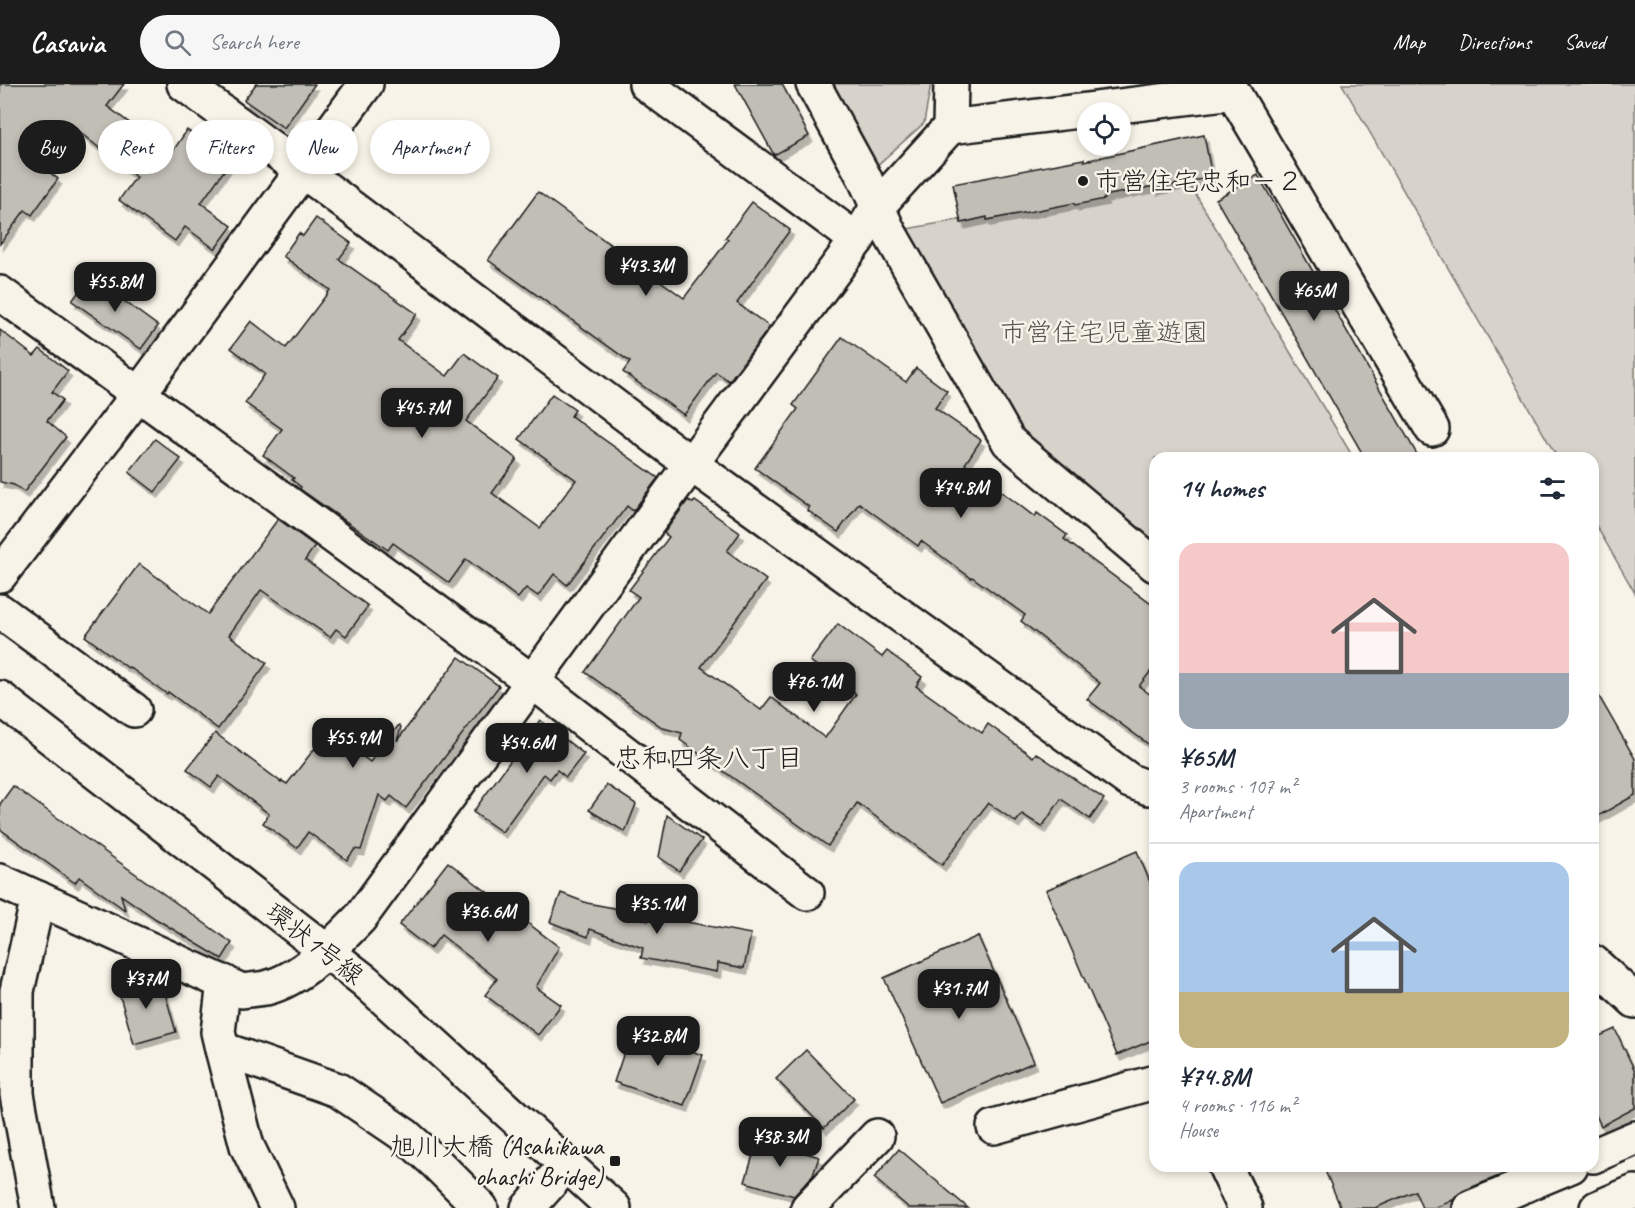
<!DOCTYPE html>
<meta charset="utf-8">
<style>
:root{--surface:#fff;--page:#f6f6f7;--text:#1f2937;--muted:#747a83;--line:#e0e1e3;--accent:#1c1c1c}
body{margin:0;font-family:Caveat,"Klee One",sans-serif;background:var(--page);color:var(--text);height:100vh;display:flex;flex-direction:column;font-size:22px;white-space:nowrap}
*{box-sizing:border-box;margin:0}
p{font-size:20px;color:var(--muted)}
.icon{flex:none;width:33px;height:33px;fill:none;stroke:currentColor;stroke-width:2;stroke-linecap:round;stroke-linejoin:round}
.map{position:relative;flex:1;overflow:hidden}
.sheet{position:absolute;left:1149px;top:368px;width:450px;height:720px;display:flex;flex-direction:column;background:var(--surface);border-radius:18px;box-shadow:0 3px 9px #0003}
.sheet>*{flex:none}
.top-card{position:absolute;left:18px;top:36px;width:570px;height:54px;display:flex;gap:12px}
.fabs{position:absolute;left:1077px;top:18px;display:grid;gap:12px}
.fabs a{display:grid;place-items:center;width:54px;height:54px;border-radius:50%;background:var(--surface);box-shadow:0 3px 9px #0003;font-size:30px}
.price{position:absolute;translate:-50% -51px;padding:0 14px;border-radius:12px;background:var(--accent);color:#fff;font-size:20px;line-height:39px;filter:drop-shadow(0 2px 3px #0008)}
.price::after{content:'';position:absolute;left:50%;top:36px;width:18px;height:14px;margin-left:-9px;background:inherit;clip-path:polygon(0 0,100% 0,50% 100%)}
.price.on{background:#222;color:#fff}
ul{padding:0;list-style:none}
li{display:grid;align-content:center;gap:12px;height:318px;padding:0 30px}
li+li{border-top:2px solid var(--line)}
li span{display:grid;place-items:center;height:186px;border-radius:18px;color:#555}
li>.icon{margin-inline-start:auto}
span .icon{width:108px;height:108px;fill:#fffc;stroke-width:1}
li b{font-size:26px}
h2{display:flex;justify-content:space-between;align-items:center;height:72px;padding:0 30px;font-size:26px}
.chip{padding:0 21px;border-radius:27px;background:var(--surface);box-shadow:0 3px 9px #0003;font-size:21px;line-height:54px}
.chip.on{background:var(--accent);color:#fff}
header{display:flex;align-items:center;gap:36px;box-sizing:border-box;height:84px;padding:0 30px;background:var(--accent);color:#fff}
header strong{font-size:28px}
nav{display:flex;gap:33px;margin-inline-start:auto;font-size:21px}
.search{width:420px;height:54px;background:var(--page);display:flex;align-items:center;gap:15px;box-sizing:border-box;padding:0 21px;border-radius:33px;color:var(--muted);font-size:22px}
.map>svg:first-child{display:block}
.green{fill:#d7d3cb;stroke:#7a7874;stroke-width:1.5}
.building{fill:#c0beb5;stroke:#1c1c1c;stroke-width:1.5;filter:url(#shadow)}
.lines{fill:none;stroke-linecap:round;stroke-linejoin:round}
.minor-casing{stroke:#1c1c1c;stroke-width:38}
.major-casing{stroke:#1c1c1c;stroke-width:38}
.highway-casing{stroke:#1c1c1c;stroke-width:38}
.minor{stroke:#f7f3e8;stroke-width:33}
.major{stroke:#f7f3e8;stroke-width:33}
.highway{stroke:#f7f3e8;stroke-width:33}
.poi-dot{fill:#1c1c1c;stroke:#f7f3e8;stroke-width:2}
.labels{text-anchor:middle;stroke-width:5;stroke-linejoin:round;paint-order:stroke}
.poi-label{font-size:26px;fill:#1c1c1c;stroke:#f7f3e8;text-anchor:start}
.park-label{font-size:26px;fill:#545351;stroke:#f7f3e8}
.street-label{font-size:26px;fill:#1c1c1c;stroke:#f7f3e8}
.neighbourhood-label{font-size:27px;fill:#1c1c1c;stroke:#f7f3e8}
</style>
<header>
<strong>Casavia</strong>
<div class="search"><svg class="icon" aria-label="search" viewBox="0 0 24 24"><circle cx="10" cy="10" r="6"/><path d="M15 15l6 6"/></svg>Search here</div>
<nav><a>Map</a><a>Directions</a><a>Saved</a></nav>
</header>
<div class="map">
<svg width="1635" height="1124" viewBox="0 0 1635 1124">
<defs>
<filter id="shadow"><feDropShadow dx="3.5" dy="6" stdDeviation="0" flood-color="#0004"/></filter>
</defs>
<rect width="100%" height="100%" fill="#f7f3e8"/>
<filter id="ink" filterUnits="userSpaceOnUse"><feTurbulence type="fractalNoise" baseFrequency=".0167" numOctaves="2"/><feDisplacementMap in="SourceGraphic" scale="12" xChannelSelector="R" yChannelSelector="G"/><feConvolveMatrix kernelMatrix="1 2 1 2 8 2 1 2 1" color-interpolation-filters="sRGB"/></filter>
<g filter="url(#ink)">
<g class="green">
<polygon points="813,0 931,0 924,39 864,93"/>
<polygon points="1342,0 1635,0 1635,509 1593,436 1593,374 1557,373"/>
<polygon points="1187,96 1353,373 1155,374 1155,481 1009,358 889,148"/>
</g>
<g class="building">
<polygon points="0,0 124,0 107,22 171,70 187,46 231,77 201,119 232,142 215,165 185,143 175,157 119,116 136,93 74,44 44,84 58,95 32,131 25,126 0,160"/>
<polygon points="256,0 315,0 284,44 244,16"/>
<polygon points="735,0 782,0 809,52 774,71"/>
<polygon points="1204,51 1212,93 1154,105 1154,102 1104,112 1105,115 1075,121 1074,119 987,136 987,133 961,139 953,100 1084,75 1084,77"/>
<polygon points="1258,91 1419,374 1365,374 1216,115"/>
<polygon points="538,108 684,214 728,156 725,154 752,118 790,146 737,219 770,243 729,297 716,288 684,331 623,288 630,278 488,176"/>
<polygon points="316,134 351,159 339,175 417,230 398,256 447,292 464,269 498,294 466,337 517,375 492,409 540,444 576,396 519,355 552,310 575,326 571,332 658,394 633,427 627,422 567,501 554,490 538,512 526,504 518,514 466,475 449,499 393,459 388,466 337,431 300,405 301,403 292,396 294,394 263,371 282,345 245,319 265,290 231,264 251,237 286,264 330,206 283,172 299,149 303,152"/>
<polygon points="90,192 158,242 141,265 72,217"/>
<polygon points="0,246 34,272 40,265 68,287 52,308 63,316 47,337 66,353 24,408 14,401 0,398"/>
<polygon points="842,253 906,298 916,284 947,307 935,324 981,356 965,380 1035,433 1037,429 1067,451 1064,455 1155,523 1155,582 1139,602 1155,614 1155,665 1087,615 1100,599 1021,537 1025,531 972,493 971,494 921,457 918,462 859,419 838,448 807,426 809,423 755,384 798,325 793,321"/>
<polygon points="155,355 181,375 155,408 129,388"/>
<polygon points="688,416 693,419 695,417 740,449 727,467 766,496 701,583 761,626 771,613 825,654 856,610 810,577 838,540 882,573 887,567 922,593 916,602 982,649 988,640 1033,673 1036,669 1104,715 1090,735 1061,715 1042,743 1022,730 1016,738 988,719 942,781 857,719 828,762 680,656 682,649 663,644 585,588 639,513 629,506 669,453 664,449"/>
<polygon points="278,435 315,462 305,476 368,522 346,552 336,545 330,553 261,506 229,551 267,579 218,645 168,608 167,610 129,583 128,584 85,552 139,480 208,530"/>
<polygon points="459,573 499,602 406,724 391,712 387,717 379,711 361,766 355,765 347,776 308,748 297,764 263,739 269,730 219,692 211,703 187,685 215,649 281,698 282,697 287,700 329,646 370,678 399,641 401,643 397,657"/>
<polygon points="1593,602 1635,675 1635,711 1593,735"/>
<polygon points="540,636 584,670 566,693 557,686 550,695 544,690 502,748 473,728"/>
<polygon points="607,701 636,720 625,748 589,726"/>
<polygon points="13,702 232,859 222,875 156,835 121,811 125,826 79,793 75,799 0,745 0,720"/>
<polygon points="667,731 702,756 679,787 659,773"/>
<polygon points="1137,767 1155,810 1155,955 1117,971 1046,806"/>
<polygon points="448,778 559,863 536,903 561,921 538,951 485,911 497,895 441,851 430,865 399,841"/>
<polygon points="561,809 587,819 614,824 648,837 649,831 751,850 744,884 718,879 717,888 641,874 643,864 590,845 588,853 550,838"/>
<polygon points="978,852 1034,978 940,1019 884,894"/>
<polygon points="144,891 147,901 152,900 154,905 163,902 176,948 134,960 116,899"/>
<polygon points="633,942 672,955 670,960 703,971 685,1022 614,998"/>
<polygon points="1615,945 1635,987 1635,1024 1601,1042 1593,1025 1593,955"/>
<polygon points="806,966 854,1015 824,1044 776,995"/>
<polygon points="758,1054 819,1073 813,1091 794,1112 745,1098"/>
<polygon points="899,1065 968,1124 909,1124 874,1094"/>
<polygon points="1323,1082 1523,1082 1463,1107 1453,1116 1435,1124 1422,1124 1415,1107 1375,1124 1341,1124"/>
</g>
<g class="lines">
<g class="minor-casing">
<g id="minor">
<polyline points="184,0 303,87 691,380 1130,697 1149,704 1155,703"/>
<polyline points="646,0 857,156"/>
<polyline points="813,0 864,93 889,148 1009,358 1155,481"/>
<polyline points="950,43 1233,8 1432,345"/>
<polyline points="0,209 533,598 807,809"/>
<polyline points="0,491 138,311 366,0"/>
<polyline points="0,527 134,626"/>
<path d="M0 797 242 907C250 906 258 905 266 904 302 895 335 860 360 834L691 380 857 156 878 122 950 43 951 0"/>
<polyline points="38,814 17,907 17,1010 38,1124"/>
<polyline points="1593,878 1635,917"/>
<polyline points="224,898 218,948 222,965 247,1062 277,1124"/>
<polyline points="222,965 338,1006 406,1052 436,1079 481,1124"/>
<polyline points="994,1043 1155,998"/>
<polyline points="1593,1072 1635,1054"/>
<polyline points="1225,1082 1245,1124"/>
<polyline points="528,1124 567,1080"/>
<polyline points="808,1124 877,1052"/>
<polyline points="1470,1124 1571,1082"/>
</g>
</g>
<g class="major-casing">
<polyline id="major" points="0,614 365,897 614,1124"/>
</g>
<g class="highway-casing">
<polyline id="highway" points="1597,1124 1635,1108"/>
</g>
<use href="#minor" class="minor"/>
<use href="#major" class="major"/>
<use href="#highway" class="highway"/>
</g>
</g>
<g class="poi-dot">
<circle cx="1083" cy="97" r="6"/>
<rect x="609" y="1071" width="12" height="12" rx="3"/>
</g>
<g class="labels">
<g class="poi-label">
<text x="1095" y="106">市営住宅忠和－２</text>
<text x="603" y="1071" text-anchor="end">旭川大橋 (Asahikawa<tspan x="603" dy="30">ohashi Bridge)</tspan></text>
</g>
<g class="park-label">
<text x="1104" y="257">市営住宅児童遊園</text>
</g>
<g class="street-label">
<text transform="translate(315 859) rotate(38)" y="9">環状1号線</text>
</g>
<g class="neighbourhood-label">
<text x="709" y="683">忠和四条八丁目</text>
</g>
</g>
</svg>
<div class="fabs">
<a><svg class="icon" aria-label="locate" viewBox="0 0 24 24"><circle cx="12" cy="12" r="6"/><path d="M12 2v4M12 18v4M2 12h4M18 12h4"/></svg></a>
</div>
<b class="price" style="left:646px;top:213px">¥43.3M</b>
<b class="price" style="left:115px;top:229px">¥55.8M</b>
<b class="price on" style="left:1314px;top:238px">¥65M</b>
<b class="price" style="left:422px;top:355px">¥45.7M</b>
<b class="price" style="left:961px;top:435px">¥74.8M</b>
<b class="price" style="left:814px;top:629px">¥76.1M</b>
<b class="price" style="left:353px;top:685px">¥55.9M</b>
<b class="price" style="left:527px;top:690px">¥54.6M</b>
<b class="price" style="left:657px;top:851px">¥35.1M</b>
<b class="price" style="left:488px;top:859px">¥36.6M</b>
<b class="price" style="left:146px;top:926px">¥37M</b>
<b class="price" style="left:959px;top:936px">¥31.7M</b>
<b class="price" style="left:658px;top:983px">¥32.8M</b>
<b class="price" style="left:780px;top:1084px">¥38.3M</b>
<div class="top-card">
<a class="chip on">Buy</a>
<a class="chip">Rent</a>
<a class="chip">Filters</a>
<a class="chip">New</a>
<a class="chip">Apartment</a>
</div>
<section class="sheet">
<h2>14 homes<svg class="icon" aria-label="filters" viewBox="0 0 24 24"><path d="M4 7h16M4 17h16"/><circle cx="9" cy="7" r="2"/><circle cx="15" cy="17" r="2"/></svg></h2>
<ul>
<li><span style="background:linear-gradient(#f6c9c9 70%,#9aa5b1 0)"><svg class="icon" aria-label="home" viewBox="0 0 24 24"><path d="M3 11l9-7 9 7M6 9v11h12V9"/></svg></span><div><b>¥65M</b><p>3 rooms · 107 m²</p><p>Apartment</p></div></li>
<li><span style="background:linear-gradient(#a9c7e8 70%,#c2b280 0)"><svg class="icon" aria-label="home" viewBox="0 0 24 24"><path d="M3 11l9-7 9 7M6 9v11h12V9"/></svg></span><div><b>¥74.8M</b><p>4 rooms · 116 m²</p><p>House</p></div></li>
</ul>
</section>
</div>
